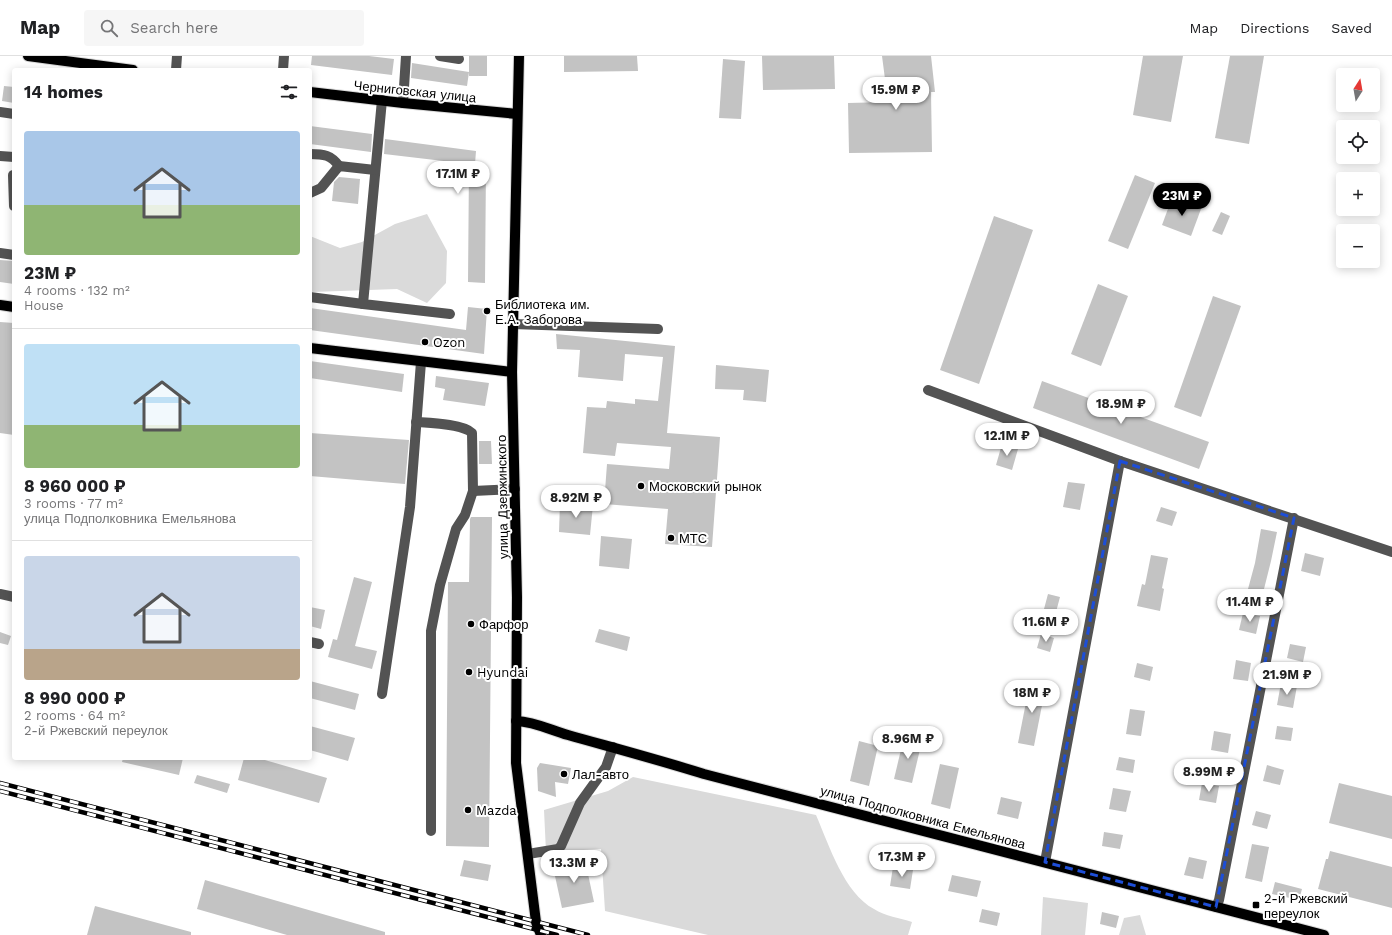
<!DOCTYPE html>
<meta charset="utf-8">
<style>
:root{--surface:#fff;--page:#f6f6f6;--text:#202124;--muted:#757577;--line:#e0e0e0;--accent:#000}
body{margin:0;font-family:"Work Sans",sans-serif;background:var(--page);color:var(--text);height:100vh;display:flex;flex-direction:column;font-size:15px;white-space:nowrap}
*{box-sizing:border-box;margin:0}
p{font-size:13px;color:var(--muted)}
.icon{flex:none;width:22px;height:22px;fill:none;stroke:currentColor;stroke-width:2;stroke-linecap:round;stroke-linejoin:round}
.map{position:relative;flex:1;overflow:hidden}
.side{position:absolute;left:12px;top:12px;width:300px;height:692px;display:flex;flex-direction:column;background:var(--surface);border-radius:4px;box-shadow:0 2px 10px #0003}
.side>*{flex:none}
.needle{width:26px;rotate:11deg}
.tools{position:absolute;left:1336px;top:12px;display:grid;gap:8px}
.tools a{display:grid;place-items:center;width:44px;height:44px;border-radius:4px;background:var(--surface);box-shadow:0 2px 10px #0003;font-size:20px}
.price{position:absolute;translate:-50% -34px;padding:0 9px;border-radius:14px;background:#fff;color:#222;font-size:13px;line-height:26px;filter:drop-shadow(0 1px 2px #0008)}
.price::after{content:'';position:absolute;left:50%;top:24px;width:12px;height:9px;margin-left:-6px;background:inherit;clip-path:polygon(0 0,100% 0,50% 100%)}
.price.selected{background:var(--accent);color:#fff}
ul{padding:0;list-style:none}
li{display:grid;align-content:center;gap:8px;height:212px;padding:0 12px}
li+li{border-top:1px solid var(--line)}
li span{display:grid;place-items:center;height:124px;border-radius:4px;color:#555}
li>.icon{margin-inline-start:auto}
span .icon{width:72px;height:72px;fill:#fffc;stroke-width:1}
li b{font-size:17px}
h2{display:flex;justify-content:space-between;align-items:center;height:48px;padding:0 12px;font-size:17px}
header{display:flex;align-items:center;gap:24px;box-sizing:border-box;height:56px;padding:0 20px;background:var(--surface);border-bottom:1px solid var(--line)}
header strong{font-size:19px}
nav{display:flex;gap:22px;margin-inline-start:auto;font-size:14px}
.search{width:280px;height:36px;background:var(--page);display:flex;align-items:center;gap:10px;box-sizing:border-box;padding:0 14px;border-radius:4px;color:var(--muted);font-size:15px}
.map>svg:first-child{display:block}
.green{fill:#dadada}
.building{fill:#c3c3c3}
.lines{fill:none;stroke-linecap:round;stroke-linejoin:round}
.major-casing{stroke:#dbdbdb;stroke-width:12}
.minor{stroke:#535353;stroke-width:10}
.major{stroke:#000;stroke-width:10}
.rail-casing{stroke:#000;stroke-width:4.5}
.rail{stroke:#fff;stroke-width:3;stroke-dasharray:9;stroke-linecap:butt}
.marked{fill:none;stroke:#1d4ed8;stroke-width:3;stroke-dasharray:8 5;stroke-linejoin:round}
.poi-dot{fill:#000;stroke:#fff;stroke-width:1.5}
.labels{text-anchor:middle;stroke-width:4;stroke-linejoin:round;paint-order:stroke}
.street-label{font-size:13px;fill:#000;stroke:#fff}
.poi-label{font-size:13px;fill:#000;stroke:#fff;text-anchor:start}
</style>
<header>
<strong>Map</strong>
<div class="search"><svg class="icon" aria-label="search" viewBox="0 0 24 24"><circle cx="10" cy="10" r="6"/><path d="M15 15l6 6"/></svg>Search here</div>
<nav><a>Map</a><a>Directions</a><a>Saved</a></nav>
</header>
<div class="map">
<svg width="1392" height="879" viewBox="0 0 1392 879">
<rect width="100%" height="100%" fill="#fff"/>
<g class="green">
<polygon points="427,158 447,195 446,227 427,247 397,233 312,236 310,232 310,180 340,192 362,186 395,168"/>
<path d="M633 721 816 759C829 789 844 837 874 853 885 860 900 862 912 866L908 879H708L605 855 601 793 546 796 544 754 608 735Z"/>
<polygon points="1043,841 1088,847 1085,879 1041,879"/>
<polygon points="1140,859 1146,879 1119,879 1124,862"/>
</g>
<g class="building">
<polygon points="312,0 369,0 394,3 392,19 311,9"/>
<rect x="469" y="0" width="18" height="20"/>
<polygon points="564,0 637,0 638,15 564,16"/>
<polygon points="762,0 834,0 835,33 763,34"/>
<polygon points="882,0 931,0 935,36 931,36 932,96 849,97 848,47 888,46"/>
<polygon points="1143,0 1183,0 1171,66 1133,59"/>
<polygon points="1230,0 1264,0 1249,88 1215,82"/>
<polygon points="723,3 745,5 741,63 719,62"/>
<polygon points="412,7 469,16 467,30 411,22"/>
<polygon points="4,30 14,31 14,47 2,45"/>
<polygon points="310,70 372,78 371,96 310,88"/>
<polygon points="385,83 476,95 475,108 486,109 485,227 468,226 469,108 384,98"/>
<polygon points="1135,119 1155,127 1128,193 1108,185"/>
<polygon points="339,121 360,123 358,148 332,145 334,126"/>
<polygon points="1172,142 1201,153 1191,180 1162,169"/>
<polygon points="1221,156 1230,160 1222,179 1212,175"/>
<polygon points="994,160 1033,174 979,328 940,314"/>
<polygon points="0,204 14,205 14,228 0,226"/>
<polygon points="1098,228 1128,240 1101,310 1071,298"/>
<polygon points="1213,240 1241,250 1201,361 1174,351"/>
<polygon points="468,251 487,253 484,298 310,274 310,252 466,274"/>
<polygon points="0,266 14,267 14,336 12,351 14,351 14,379 0,377"/>
<polygon points="556,278 675,290 667,377 720,381 712,491 665,488 668,453 604,448 607,408 669,413 671,391 617,387 615,400 583,397 587,351 606,352 607,345 635,348 635,343 658,345 663,301 625,298 623,325 578,321 580,294 557,293"/>
<polygon points="310,305 404,318 402,336 310,322"/>
<polygon points="716,309 769,314 766,346 743,344 744,334 715,333"/>
<polygon points="436,320 489,327 485,350 443,344 445,333 435,331"/>
<polygon points="1042,325 1209,386 1199,413 1033,352"/>
<polygon points="310,377 409,384 405,428 310,420"/>
<polygon points="479,385 491,385 492,408 479,408"/>
<polygon points="1002,388 1018,393 1012,414 996,409"/>
<polygon points="1068,426 1085,428 1080,454 1063,451"/>
<polygon points="560,447 593,449 590,479 559,476"/>
<polygon points="1161,451 1177,456 1172,470 1156,465"/>
<polygon points="471,461 492,461 489,791 446,790 448,526 469,526 470,463"/>
<polygon points="1261,473 1277,476 1271,505 1263,537 1248,533 1255,507"/>
<polygon points="601,480 632,483 629,513 599,510"/>
<polygon points="1305,497 1324,502 1320,520 1301,515"/>
<polygon points="1151,499 1168,502 1162,532 1164,533 1160,555 1137,550 1142,528 1145,529"/>
<polygon points="354,521 372,526 355,590 377,595 372,613 328,601 333,583 337,584"/>
<polygon points="1048,538 1060,541 1056,556 1044,553"/>
<polygon points="310,551 325,554 321,573 310,570"/>
<polygon points="1243,557 1260,560 1256,578 1239,574"/>
<polygon points="599,573 630,581 627,595 595,586"/>
<polygon points="0,576 11,580 8,589 0,587"/>
<polygon points="1041,578 1054,582 1050,596 1037,592"/>
<polygon points="1290,588 1306,591 1303,606 1287,602"/>
<polygon points="1236,604 1251,607 1248,625 1233,623"/>
<polygon points="1137,607 1153,611 1150,625 1134,621"/>
<polygon points="310,625 359,638 355,654 310,642"/>
<polygon points="1030,626 1046,629 1034,690 1018,687"/>
<polygon points="1281,627 1297,630 1293,652 1277,649"/>
<polygon points="1130,653 1145,655 1141,680 1126,678"/>
<polygon points="310,670 355,682 348,705 310,694"/>
<polygon points="1277,670 1293,672 1291,685 1275,683"/>
<polygon points="1214,675 1231,678 1228,697 1211,694"/>
<polygon points="904,681 922,685 912,727 894,723"/>
<polygon points="859,685 878,690 869,730 850,725"/>
<polygon points="1119,701 1135,704 1133,717 1116,714"/>
<polygon points="123,702 183,702 179,719 122,706"/>
<polygon points="244,702 258,702 327,722 319,747 238,724"/>
<polygon points="540,707 571,712 568,728 555,726 556,741 538,735 537,712"/>
<polygon points="940,708 959,712 950,753 931,748"/>
<polygon points="1267,709 1284,714 1280,729 1263,725"/>
<polygon points="197,719 230,728 227,737 194,727"/>
<polygon points="1202,727 1219,730 1216,747 1199,744"/>
<polygon points="1339,727 1392,740 1392,783 1329,767"/>
<polygon points="1113,732 1131,735 1126,756 1109,753"/>
<polygon points="1001,741 1022,746 1018,763 997,758"/>
<polygon points="1256,755 1271,759 1267,773 1252,769"/>
<polygon points="1104,776 1123,779 1120,793 1102,790"/>
<polygon points="1252,788 1269,791 1262,826 1245,822"/>
<polygon points="1330,795 1392,811 1392,852 1318,833 1326,803 1328,803"/>
<polygon points="1189,801 1207,805 1203,823 1184,819"/>
<polygon points="464,804 491,809 488,825 460,820"/>
<polygon points="585,804 594,846 562,852 553,811"/>
<polygon points="893,811 913,814 910,833 890,830"/>
<polygon points="952,819 981,825 977,841 948,835"/>
<polygon points="205,824 385,876 385,879 287,879 197,853"/>
<polygon points="1275,826 1302,833 1299,844 1272,838"/>
<polygon points="95,850 191,876 191,879 87,879"/>
<polygon points="982,853 1000,857 997,870 979,866"/>
<polygon points="1102,856 1119,860 1116,872 1100,868"/>
</g>
<g class="lines">
<g class="major-casing">
<g id="major">
<polyline points="28,0 133,14"/>
<polyline points="519,0 512,316 517,541 516,707 536,866 541,879"/>
<polyline points="310,36 403,47 517,58"/>
<polyline points="0,249 14,251"/>
<polyline points="310,292 512,316"/>
<path d="M516 665C536 666 550 674 568 679 614 692 659 704 704 718L1324 879"/>
</g>
</g>
<g class="minor">
<polyline points="440,0 459,3"/>
<polyline points="176,14 177,0"/>
<polyline points="283,14 284,0"/>
<polyline points="382,44 363,248 450,258"/>
<polyline points="403,47 406,0"/>
<polyline points="0,56 14,58"/>
<path d="M310 98C324 98 331 99 339 110"/>
<polyline points="0,100 14,101"/>
<polyline points="13,119 14,150"/>
<polyline points="310,137 321,132 339,110 375,114"/>
<polyline points="0,197 14,199"/>
<polyline points="310,241 363,248"/>
<polyline points="513,268 658,273"/>
<polyline points="928,334 1120,405 1392,496"/>
<path d="M416 366C430 367 463 368 472 377L473 435 465 459 456 473 440 529 431 575V775"/>
<polyline points="473,435 515,433"/>
<polyline points="0,538 14,541"/>
<polyline points="310,586 319,588"/>
<polyline points="382,638 410,451 421,306"/>
<polyline points="528,798 558,793 561,790 580,747 606,711 613,691"/>
<polyline points="1045,806 1120,405"/>
<polyline points="1216,851 1219,844 1294,462"/>
</g>
<use href="#major" class="major"/>
<g class="rail-casing">
<g id="rail">
<polyline points="0,727 588,879"/>
<polyline points="0,735 557,879"/>
</g>
</g>
<use href="#rail" class="rail"/>
</g>
<path class="marked" d="M1120 405 1294 462 1216 851 1045 806Z"/>
<g class="poi-dot">
<circle cx="487" cy="255" r="4"/>
<circle cx="425" cy="286" r="4"/>
<circle cx="641" cy="430" r="4"/>
<circle cx="671" cy="482" r="4"/>
<circle cx="471" cy="568" r="4"/>
<circle cx="469" cy="616" r="4"/>
<circle cx="564" cy="718" r="4"/>
<circle cx="468" cy="754" r="4"/>
<rect x="1252" y="845" width="8" height="8" rx="2"/>
</g>
<g class="labels">
<g class="street-label">
<text transform="translate(415 35) rotate(6)" y="5">Черниговская улица</text>
<text transform="translate(502 441) rotate(-91)" y="5">улица Дзержинского</text>
<text transform="translate(923 761) rotate(15)" y="5">улица Подполковника Емельянова</text>
</g>
<g class="poi-label">
<text x="495" y="253">Библиотека им.<tspan x="495" dy="15">Е.А. Заборова</tspan></text>
<text x="433" y="291">Ozon</text>
<text x="649" y="435">Московский рынок</text>
<text x="679" y="487">МТС</text>
<text x="479" y="573">Фарфор</text>
<text x="477" y="621">Hyundai</text>
<text x="572" y="723">Лал-авто</text>
<text x="476" y="759">Mazda</text>
<text x="1264" y="847">2-й Ржевский<tspan x="1264" dy="15">переулок</tspan></text>
</g>
</g>
</svg>
<div class="tools">
<a><svg class="needle" viewBox="-14 -14 28 28"><path d="M0-13l5 13h-10z" fill="#e53935"/><path d="M0 13l5-13h-10z" fill="#757577"/></svg></a>
<a><svg class="icon" aria-label="locate" viewBox="0 0 24 24"><circle cx="12" cy="12" r="6"/><path d="M12 2v4M12 18v4M2 12h4M18 12h4"/></svg></a>
<a>+</a>
<a>−</a>
</div>
<b class="price" style="left:896px;top:55px">15.9M ₽</b>
<b class="price" style="left:458px;top:139px">17.1M ₽</b>
<b class="price selected" style="left:1182px;top:161px">23M ₽</b>
<b class="price" style="left:1121px;top:369px">18.9M ₽</b>
<b class="price" style="left:1007px;top:401px">12.1M ₽</b>
<b class="price" style="left:576px;top:463px">8.92M ₽</b>
<b class="price" style="left:1250px;top:567px">11.4M ₽</b>
<b class="price" style="left:1046px;top:587px">11.6M ₽</b>
<b class="price" style="left:1287px;top:640px">21.9M ₽</b>
<b class="price" style="left:1032px;top:658px">18M ₽</b>
<b class="price" style="left:908px;top:704px">8.96M ₽</b>
<b class="price" style="left:1209px;top:737px">8.99M ₽</b>
<b class="price" style="left:902px;top:822px">17.3M ₽</b>
<b class="price" style="left:574px;top:828px">13.3M ₽</b>
<section class="side">
<h2>14 homes<svg class="icon" aria-label="filters" viewBox="0 0 24 24"><path d="M4 7h16M4 17h16"/><circle cx="9" cy="7" r="2"/><circle cx="15" cy="17" r="2"/></svg></h2>
<ul>
<li><span style="background:linear-gradient(#a9c7e8 60%,#8fb573 0)"><svg class="icon" aria-label="home" viewBox="0 0 24 24"><path d="M3 11l9-7 9 7M6 9v11h12V9"/></svg></span><div><b>23M ₽</b><p>4 rooms · 132 m²</p><p>House</p></div></li>
<li><span style="background:linear-gradient(#bfe0f5 65%,#8fb573 0)"><svg class="icon" aria-label="home" viewBox="0 0 24 24"><path d="M3 11l9-7 9 7M6 9v11h12V9"/></svg></span><div><b>8 960 000 ₽</b><p>3 rooms · 77 m²</p><p>улица Подполковника Емельянова</p></div></li>
<li><span style="background:linear-gradient(#c9d6e8 75%,#b9a48a 0)"><svg class="icon" aria-label="home" viewBox="0 0 24 24"><path d="M3 11l9-7 9 7M6 9v11h12V9"/></svg></span><div><b>8 990 000 ₽</b><p>2 rooms · 64 m²</p><p>2-й Ржевский переулок</p></div></li>
</ul>
</section>
</div>
